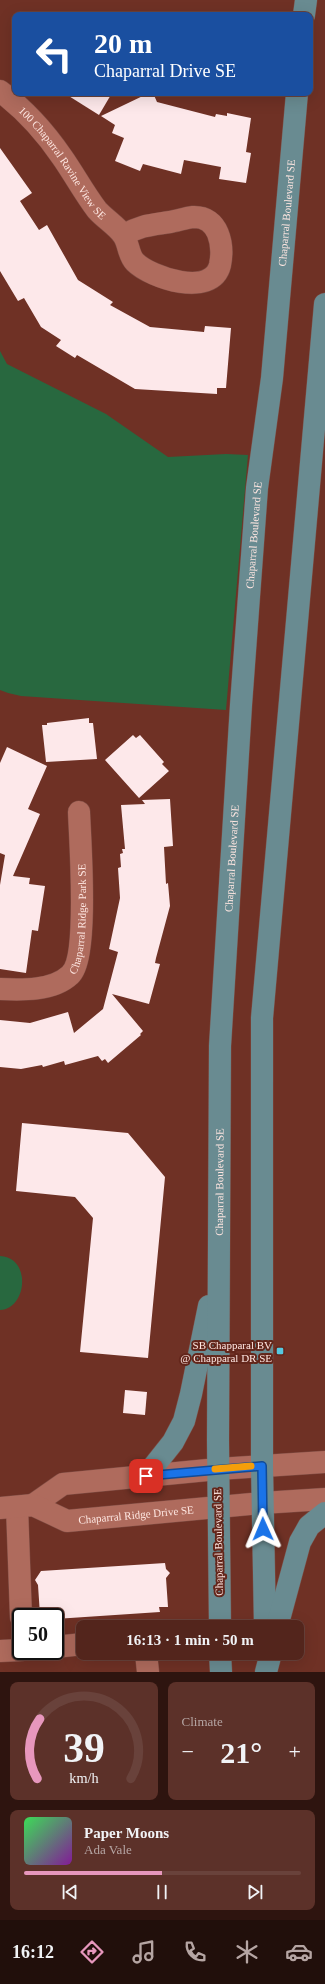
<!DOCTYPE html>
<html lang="en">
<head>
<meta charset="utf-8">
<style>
	:root { --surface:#53251c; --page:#5c3129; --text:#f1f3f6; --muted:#b5a5a3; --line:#69423b; --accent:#e797bd }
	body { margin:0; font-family:Georgia,serif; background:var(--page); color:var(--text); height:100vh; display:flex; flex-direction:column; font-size:15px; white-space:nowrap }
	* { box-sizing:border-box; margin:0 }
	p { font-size:13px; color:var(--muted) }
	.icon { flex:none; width:22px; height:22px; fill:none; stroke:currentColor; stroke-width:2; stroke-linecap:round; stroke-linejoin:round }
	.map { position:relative; height:1672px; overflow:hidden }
	.drawer { display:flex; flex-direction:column; gap:10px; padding:10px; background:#2e140f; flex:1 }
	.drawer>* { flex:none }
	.hud { position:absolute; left:12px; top:12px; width:301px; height:84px; border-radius:8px; box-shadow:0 4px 16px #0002,0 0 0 1px var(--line); background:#1a4fa0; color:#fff; overflow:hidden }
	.speed { position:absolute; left:12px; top:1608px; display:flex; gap:8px; font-size:20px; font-weight:700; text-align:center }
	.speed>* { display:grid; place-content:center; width:52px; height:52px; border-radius:50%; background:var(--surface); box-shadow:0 4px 16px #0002,0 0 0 1px var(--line); line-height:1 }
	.speed .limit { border:2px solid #111; border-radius:6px; background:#fff; color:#111 }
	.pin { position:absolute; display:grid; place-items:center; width:34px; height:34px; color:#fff; margin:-17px; border-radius:8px; box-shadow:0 2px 6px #0006 }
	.me { position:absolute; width:44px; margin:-22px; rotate:359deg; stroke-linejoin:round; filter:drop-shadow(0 0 3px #0008) }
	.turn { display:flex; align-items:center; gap:14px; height:84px; padding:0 16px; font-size:18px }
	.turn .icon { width:52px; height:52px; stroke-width:2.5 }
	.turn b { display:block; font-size:28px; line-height:34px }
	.big { font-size:30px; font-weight:600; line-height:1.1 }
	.drawer .card { flex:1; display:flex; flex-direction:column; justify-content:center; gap:6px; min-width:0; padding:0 14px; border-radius:8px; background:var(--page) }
	.drawer .dial { align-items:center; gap:0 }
	.dial svg { height:104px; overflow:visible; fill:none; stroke:var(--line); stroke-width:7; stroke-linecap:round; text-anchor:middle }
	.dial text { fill:var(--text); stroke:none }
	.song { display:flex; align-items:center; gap:12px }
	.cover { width:48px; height:48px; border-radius:6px; background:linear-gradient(135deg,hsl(130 70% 55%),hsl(290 70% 35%)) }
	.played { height:4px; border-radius:2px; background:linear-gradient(90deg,var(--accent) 50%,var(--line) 50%) }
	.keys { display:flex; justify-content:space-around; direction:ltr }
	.heat { display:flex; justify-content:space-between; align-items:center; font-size:22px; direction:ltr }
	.drawer .tiles { flex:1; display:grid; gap:10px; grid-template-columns:1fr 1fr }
	.card:last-child { grid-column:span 2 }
	.trip { position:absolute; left:76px; top:1620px; width:228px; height:40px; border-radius:8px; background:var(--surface); box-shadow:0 4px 16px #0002,0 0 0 1px var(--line); font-weight:600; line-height:40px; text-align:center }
	.dock { display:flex; height:64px; justify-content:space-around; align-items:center; background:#210f0b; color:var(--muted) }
	.dock .icon { width:28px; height:28px }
	.dock .active { color:var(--accent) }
	.dock b { font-size:18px; color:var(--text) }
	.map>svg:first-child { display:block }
	.green { fill:#28683f }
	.building { fill:#fde8ea }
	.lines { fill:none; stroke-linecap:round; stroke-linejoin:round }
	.minor-casing { stroke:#7e4c43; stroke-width:23 }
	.major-casing { stroke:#7e4c43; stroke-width:23 }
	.minor { stroke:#af6b5d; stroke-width:22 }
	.major { stroke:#698b91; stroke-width:22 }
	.route-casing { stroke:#114b97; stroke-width:10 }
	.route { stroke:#1a73e8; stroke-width:7 }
	.slow { stroke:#f59e0b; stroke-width:7 }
	.poi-dot { fill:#56c9e0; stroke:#63261b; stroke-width:1.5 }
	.labels { text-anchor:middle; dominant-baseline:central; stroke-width:4; stroke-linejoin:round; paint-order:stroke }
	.street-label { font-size:11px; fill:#fee6e1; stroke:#63261b }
	.poi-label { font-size:11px; fill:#fee6e1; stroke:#63261b; text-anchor:end }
</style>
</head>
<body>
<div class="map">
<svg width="325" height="1672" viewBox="0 0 325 1672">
	<rect width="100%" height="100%" fill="#6f3125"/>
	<g class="green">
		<path d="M0 351 7 364 106 414 168 457 226 454 248 455 226 710 21 696 8 693 0 690Z"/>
		<path d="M0 1256C31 1257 28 1308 0 1310Z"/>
	</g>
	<g class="building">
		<path d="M64 93H112L99 115Z"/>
		<path d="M149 93H153L157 102 215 117 216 114 227 116V113L251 118 246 152 251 153 246 183 219 179 221 167 184 160 181 174 143 164 140 171 115 161 124 138 112 133 115 125 101 116Z"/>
		<path d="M0 148 32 193 20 201 39 230 47 225 78 280 113 302 110 305 150 327 204 332 205 326 231 328 226 388H217V394L135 389 77 355 75 358 56 346 61 340 41 327 24 298 18 301 0 271Z"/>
		<path d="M89 718V723H93L97 759 46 762 42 725H47V723Z"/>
		<path d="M133 735 136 738 140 735 164 762 162 764 169 771 139 798 105 760Z"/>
		<path d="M7 747 47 766 28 809 40 814 13 876 30 878 29 884 45 886 38 931 32 930 26 973 0 969V885L5 855 0 853V763Z"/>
		<path d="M170 799 173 846 164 847 166 884 168 883 170 906 156 958 155 963 160 964 149 1004 112 994 143 1031 140 1034 141 1035 108 1063 105 1059 102 1061 98 1056 65 1065 64 1061 43 1067 42 1065 21 1069 0 1067V1020L30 1023 68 1012 74 1033 103 1009 118 952 109 949 120 898 118 868 121 867 120 854 123 853 122 849H125L121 805 145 804 142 800Z"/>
		<path d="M22 1123 128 1133 165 1177 148 1358 80 1352 93 1218 75 1197 16 1191Z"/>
		<path d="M125 1390 147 1392 145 1415 123 1413Z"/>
		<path d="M165 1563 166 1569 170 1573 166 1578 168 1607H159L160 1612 55 1619V1617H49V1614L40 1615 38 1585 35 1580 41 1571Z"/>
	</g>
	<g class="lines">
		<defs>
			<g id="minor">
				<path id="s1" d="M0 91C24 109 45 132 62 157 74 174 84 193 97 210 105 219 117 226 123 235 129 243 128 255 135 262 151 278 212 298 220 265 224 245 219 216 193 217 185 218 177 221 170 222 151 225 141 225 124 235"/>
				<path id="s2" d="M0 989C22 990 53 991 70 975 89 958 80 840 79 812"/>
				<path d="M33 1505 63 1484 218 1469 325 1462"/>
				<path d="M17 1507 21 1617"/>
				<path id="s3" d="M0 1508 33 1505 67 1521 262 1503 325 1499"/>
				<path d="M55 1647 83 1644"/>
				<path d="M0 1651 21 1650"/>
				<path d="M146 1653 148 1672"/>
			</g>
			<g id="major">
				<path d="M304 15 306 0"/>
				<path d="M146 1476 173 1442 184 1421 191 1394 209 1306"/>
				<path id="s4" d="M220 1627 218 1441 220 1046 241 705 257 488 272 378 297 93"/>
				<path d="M265 1627 262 1466V1018L325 304"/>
				<path d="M277 1627 300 1542 309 1526 325 1513"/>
				<path d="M220 1653 221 1672"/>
				<path d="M266 1672 271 1653"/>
			</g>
		</defs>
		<use href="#minor" class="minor-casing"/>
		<use href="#major" class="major-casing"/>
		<use href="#minor" class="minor"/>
		<use href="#major" class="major"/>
	</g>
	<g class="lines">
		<defs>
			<path id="route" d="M146 1476 262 1466 263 1529"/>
		</defs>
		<use href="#route" class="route-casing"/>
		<use href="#route" class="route"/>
		<path class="slow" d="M215 1469 251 1466"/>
	</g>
	<rect class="poi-dot" x="276" y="1347" width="8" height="8" rx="2"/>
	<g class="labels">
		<g class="street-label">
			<text stroke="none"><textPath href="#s1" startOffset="96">100 Chaparral Ravine View SE</textPath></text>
			<text stroke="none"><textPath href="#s4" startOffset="1417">Chaparral Boulevard SE</textPath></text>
			<text stroke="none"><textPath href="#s4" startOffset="1093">Chaparral Boulevard SE</textPath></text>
			<text stroke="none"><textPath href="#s4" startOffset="769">Chaparral Boulevard SE</textPath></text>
			<text stroke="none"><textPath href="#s2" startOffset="131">Chaparral Ridge Park SE</textPath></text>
			<text stroke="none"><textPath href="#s4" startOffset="445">Chaparral Boulevard SE</textPath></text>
			<text stroke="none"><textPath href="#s3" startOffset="140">Chaparral Ridge Drive SE</textPath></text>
			<text transform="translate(218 1542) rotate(-91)">Chaparral Boulevard SE</text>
		</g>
		<g class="poi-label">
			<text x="272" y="1345">SB Chapparal BV<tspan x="272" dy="13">@ Chapparal DR SE</tspan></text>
		</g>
	</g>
</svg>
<div class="speed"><div class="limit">50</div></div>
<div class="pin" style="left:146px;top:1476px;background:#d93025"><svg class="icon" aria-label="arrive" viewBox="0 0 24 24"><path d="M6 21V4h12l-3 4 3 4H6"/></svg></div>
<svg class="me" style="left:263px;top:1529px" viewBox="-20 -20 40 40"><path d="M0-17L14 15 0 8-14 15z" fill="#1a73e8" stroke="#fff" stroke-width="4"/></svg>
<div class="trip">16:13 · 1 min · 50 m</div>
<div class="hud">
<div class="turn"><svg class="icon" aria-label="left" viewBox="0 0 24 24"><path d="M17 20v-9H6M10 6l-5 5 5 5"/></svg><div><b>20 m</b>Chaparral Drive SE</div></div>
</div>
</div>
<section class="drawer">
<div class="tiles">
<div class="card dial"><svg viewBox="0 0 100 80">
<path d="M14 69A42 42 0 1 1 86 69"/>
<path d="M14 69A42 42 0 0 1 16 23" stroke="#e797bd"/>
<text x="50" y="56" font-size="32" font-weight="700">39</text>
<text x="50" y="72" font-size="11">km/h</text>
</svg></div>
<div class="card"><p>Climate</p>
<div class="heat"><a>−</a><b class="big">21°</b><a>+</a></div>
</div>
<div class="card">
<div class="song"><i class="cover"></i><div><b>Paper Moons</b><p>Ada Vale</p></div></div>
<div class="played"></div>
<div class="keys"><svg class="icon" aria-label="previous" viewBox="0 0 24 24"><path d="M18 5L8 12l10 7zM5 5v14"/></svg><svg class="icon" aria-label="pause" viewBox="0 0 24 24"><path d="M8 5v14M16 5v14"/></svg><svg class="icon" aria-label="next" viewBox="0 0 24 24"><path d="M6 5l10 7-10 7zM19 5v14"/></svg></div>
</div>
</div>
</section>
<nav class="dock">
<b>16:12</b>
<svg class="icon active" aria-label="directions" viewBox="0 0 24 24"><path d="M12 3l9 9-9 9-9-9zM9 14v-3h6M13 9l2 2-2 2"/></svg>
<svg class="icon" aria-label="music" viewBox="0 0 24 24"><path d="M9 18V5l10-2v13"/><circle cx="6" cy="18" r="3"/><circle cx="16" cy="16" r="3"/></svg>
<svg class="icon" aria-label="phone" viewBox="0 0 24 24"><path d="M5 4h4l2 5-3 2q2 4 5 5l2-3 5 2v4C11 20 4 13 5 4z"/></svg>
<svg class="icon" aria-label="climate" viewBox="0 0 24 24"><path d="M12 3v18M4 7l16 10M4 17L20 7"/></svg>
<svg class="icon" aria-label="car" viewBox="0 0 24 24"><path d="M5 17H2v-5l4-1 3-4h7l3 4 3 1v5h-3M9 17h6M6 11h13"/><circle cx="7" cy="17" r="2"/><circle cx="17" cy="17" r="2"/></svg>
</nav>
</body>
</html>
